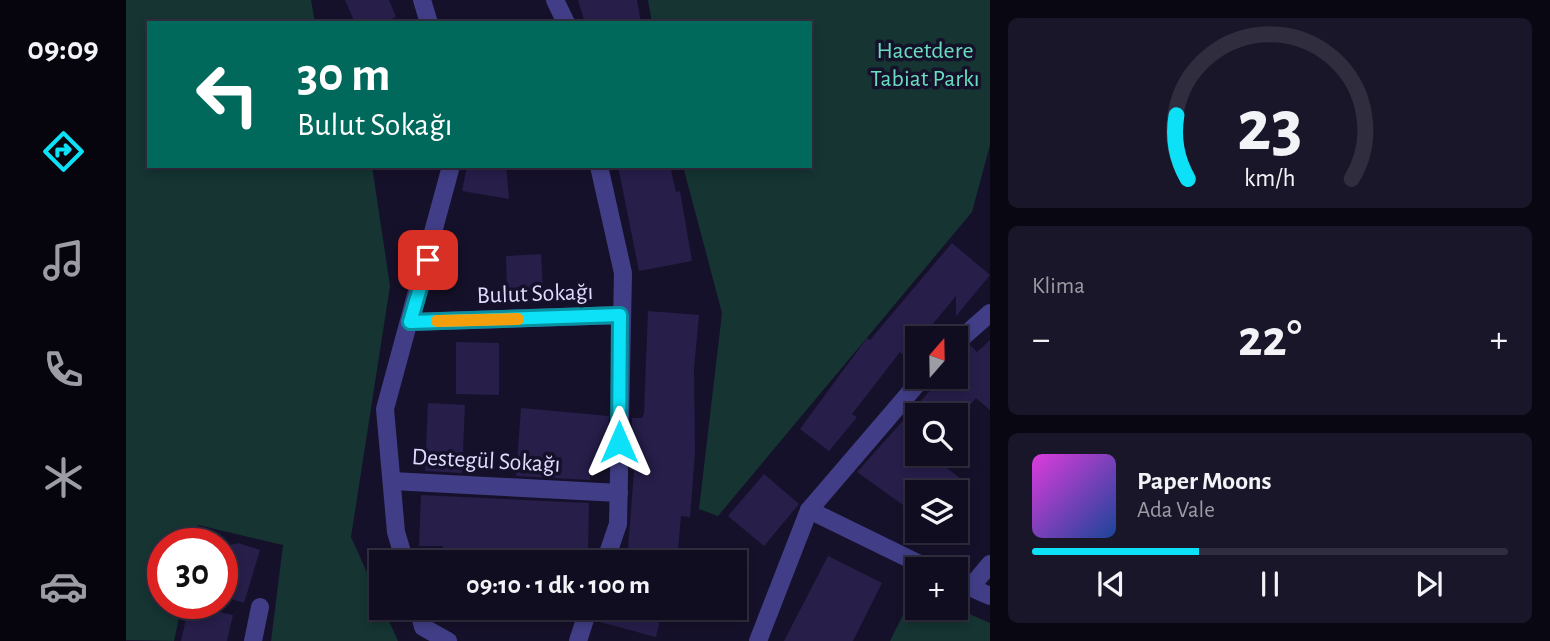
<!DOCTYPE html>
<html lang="tr">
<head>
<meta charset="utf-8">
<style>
	:root { --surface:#100d20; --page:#191629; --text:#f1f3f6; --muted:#9c9ca5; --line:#302d3e; --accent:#0de1f8 }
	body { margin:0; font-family:"Alegreya Sans",sans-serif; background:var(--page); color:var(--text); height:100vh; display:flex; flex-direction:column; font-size:26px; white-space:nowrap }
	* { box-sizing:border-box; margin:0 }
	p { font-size:23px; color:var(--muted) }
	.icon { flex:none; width:38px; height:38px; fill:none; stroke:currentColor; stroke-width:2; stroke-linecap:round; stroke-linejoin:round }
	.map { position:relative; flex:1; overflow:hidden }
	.drawer { display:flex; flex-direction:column; gap:18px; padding:18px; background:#090712; width:560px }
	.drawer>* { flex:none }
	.banner { position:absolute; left:21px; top:21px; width:665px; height:147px; border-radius:0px; box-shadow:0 4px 10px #0003,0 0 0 2px var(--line); background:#00695c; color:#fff; overflow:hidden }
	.needle { width:46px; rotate:20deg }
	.fabs { position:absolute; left:779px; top:326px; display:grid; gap:14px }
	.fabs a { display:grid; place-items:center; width:63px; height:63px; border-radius:0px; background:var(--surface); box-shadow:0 4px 10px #0003,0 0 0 2px var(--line); font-size:35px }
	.speed { position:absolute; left:21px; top:528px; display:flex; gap:14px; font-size:35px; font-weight:700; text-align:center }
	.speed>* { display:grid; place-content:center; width:91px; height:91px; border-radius:50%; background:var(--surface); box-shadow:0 4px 10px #0003,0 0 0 2px var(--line); line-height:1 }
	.speed .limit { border:10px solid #d22; background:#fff; color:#111 }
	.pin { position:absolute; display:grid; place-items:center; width:60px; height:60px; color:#fff; margin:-30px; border-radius:14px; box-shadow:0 4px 10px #0006 }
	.me { position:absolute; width:77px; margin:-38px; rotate:0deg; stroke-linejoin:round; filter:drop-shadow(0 0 5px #0008) }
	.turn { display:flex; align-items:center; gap:24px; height:147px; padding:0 35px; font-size:32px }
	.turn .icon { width:91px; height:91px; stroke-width:2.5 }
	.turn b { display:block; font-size:49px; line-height:60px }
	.big { font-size:52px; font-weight:700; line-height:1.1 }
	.drawer .widget { flex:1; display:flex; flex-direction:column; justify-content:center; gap:10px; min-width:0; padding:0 24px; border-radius:10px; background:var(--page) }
	.drawer .dial { align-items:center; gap:0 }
	.dial svg { height:182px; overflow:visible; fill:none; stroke:var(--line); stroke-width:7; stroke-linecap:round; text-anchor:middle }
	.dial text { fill:var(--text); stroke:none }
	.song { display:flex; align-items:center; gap:21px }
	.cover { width:84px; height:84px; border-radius:10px; background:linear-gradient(135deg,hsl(300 70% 55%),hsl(220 70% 35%)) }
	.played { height:7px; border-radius:4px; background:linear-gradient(90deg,var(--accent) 35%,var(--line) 35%) }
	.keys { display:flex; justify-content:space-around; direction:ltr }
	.heat { display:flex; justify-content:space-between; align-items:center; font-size:38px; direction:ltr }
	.trip { position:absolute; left:243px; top:550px; width:378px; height:70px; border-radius:0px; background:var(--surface); box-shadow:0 4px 10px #0003,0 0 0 2px var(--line); font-weight:700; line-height:70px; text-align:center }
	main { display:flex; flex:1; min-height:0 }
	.dock { display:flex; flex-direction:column; width:126px; justify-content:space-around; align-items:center; background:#06050d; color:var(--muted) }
	.dock .icon { width:49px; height:49px }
	.dock .selected { color:var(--accent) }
	.dock b { font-size:32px; color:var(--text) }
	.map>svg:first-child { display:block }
	.green { fill:#153432 }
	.building { fill:#271e4a }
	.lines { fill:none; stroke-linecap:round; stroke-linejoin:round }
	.minor { stroke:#413e87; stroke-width:18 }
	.route-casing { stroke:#0892a1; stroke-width:18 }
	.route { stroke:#0de1f8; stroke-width:12 }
	.slow { stroke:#f59e0b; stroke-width:12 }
	.labels { text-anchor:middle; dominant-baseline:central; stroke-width:7; stroke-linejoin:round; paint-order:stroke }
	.park-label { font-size:24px; fill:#68ddc0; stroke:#16112a }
	.street-label { font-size:24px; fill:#dfdbfe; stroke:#16112a }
</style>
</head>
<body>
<main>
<nav class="dock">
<b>09:09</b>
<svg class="icon selected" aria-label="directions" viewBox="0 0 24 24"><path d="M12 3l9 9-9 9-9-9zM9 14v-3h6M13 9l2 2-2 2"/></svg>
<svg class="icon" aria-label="music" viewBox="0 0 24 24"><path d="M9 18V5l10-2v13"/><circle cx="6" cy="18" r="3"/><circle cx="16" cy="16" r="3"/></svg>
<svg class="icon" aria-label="phone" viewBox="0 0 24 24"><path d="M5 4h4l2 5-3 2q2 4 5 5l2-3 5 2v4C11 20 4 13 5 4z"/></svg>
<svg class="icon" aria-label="climate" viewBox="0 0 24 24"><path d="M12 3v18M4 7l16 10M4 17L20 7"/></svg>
<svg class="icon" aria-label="car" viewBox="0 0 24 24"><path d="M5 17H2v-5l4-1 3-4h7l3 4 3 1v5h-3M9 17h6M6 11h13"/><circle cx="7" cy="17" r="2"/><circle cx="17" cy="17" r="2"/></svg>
</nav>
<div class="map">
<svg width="864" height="641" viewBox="0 0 864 641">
	<rect width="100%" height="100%" fill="#16112a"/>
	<g class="green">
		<path d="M0 0H185L189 23H23V166H246L264 286 225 537 272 641H145L157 545 72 525 68 544H37V604H56L48 641 0 640Z"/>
		<path d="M522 0H864V145L846 212 592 516 573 509 596 313 557 166H684V23H526Z"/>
		<path d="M789 591 791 607H827L864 623V641H764Z"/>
	</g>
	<g class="building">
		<path d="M219 0H263L270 17 257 23H229Z"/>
		<path d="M452 0H511L515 23H459Z"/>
		<path d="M341 166H380L383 199 336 191Z"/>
		<path d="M492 166H544L550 192 554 191 566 261 513 271Z"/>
		<path d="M826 243 864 275 830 316V296L795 338H791V343L780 357 774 352 726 414 731 417 703 451 674 429 741 338 744 340Z"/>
		<path d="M415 254 417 288 381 294 380 256Z"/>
		<path d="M522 311 573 315 568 369 569 453 564 517 555 516 551 562H501L508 471 504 470 506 418H516L518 413Z"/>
		<path d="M864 340V410L850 398 830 421V415H791V453H801L838 481 830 493 791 492V515L731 472 817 376H830V361L845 346 851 352Z"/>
		<path d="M330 342 373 343V395L330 394Z"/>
		<path d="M302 403 339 405 336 473 299 471Z"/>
		<path d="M395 408 483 416 482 468 464 467V480L390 476Z"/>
		<path d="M638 474 673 504 638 546 602 516Z"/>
		<path d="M295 495 463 503 462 549 428 548V559L363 555V562H317V546H293Z"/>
		<path d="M112 543 134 550 118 603 96 596V547Z"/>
		<path d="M702 556 756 583 727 641H658Z"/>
		<path d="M63 605 107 615 101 641H55Z"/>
		<path d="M474 607H537L530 637 470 621Z"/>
	</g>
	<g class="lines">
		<g class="minor">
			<path d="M296 0 303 23"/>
			<path d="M429 0 440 23"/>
			<path d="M473 166 497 273 492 524 479 562"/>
			<path d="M284 322 494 315"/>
			<path d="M830 343 864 313"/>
			<path d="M266 481 493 493"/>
			<path d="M683 510 804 569"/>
			<path d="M279 562 270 532 259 409 325 166"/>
			<path d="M830 581 864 596"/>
			<path d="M844 588 864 564"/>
			<path d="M292 607 297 627 322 641"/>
			<path d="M127 641 134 607"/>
			<path d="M452 641 463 607"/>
			<path d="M632 641 683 510 798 376"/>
		</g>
	</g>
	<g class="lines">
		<defs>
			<path id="route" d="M302 260 284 322 494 315 493 442"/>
		</defs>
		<use href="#route" class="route-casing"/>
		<use href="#route" class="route"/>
		<path class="slow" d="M311 321 392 319"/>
	</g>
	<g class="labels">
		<g class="park-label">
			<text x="799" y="51">Hacetdere<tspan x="799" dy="28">Tabiat Parkı</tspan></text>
		</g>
		<g class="street-label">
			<text transform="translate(409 294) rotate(-2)">Bulut Sokağı</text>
			<text transform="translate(360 461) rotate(3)">Destegül Sokağı</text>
		</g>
	</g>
</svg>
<div class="fabs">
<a><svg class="needle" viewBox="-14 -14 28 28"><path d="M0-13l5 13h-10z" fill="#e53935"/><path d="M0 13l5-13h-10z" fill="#9c9ca5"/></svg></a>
<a><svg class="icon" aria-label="search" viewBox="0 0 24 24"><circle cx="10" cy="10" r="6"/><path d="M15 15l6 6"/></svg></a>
<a><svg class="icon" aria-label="layers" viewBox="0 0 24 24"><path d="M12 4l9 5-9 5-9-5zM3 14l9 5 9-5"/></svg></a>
<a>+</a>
</div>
<div class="speed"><div class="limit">30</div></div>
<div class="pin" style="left:302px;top:260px;background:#d93025"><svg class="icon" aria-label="arrive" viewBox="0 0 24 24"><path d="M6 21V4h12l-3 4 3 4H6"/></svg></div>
<svg class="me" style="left:493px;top:442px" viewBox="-20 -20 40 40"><path d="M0-17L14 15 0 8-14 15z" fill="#0de1f8" stroke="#fff" stroke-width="4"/></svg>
<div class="trip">09:10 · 1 dk · 100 m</div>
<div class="banner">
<div class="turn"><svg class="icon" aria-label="left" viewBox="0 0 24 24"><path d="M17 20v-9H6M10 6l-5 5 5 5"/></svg><div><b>30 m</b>Bulut Sokağı</div></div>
</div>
</div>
<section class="drawer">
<div class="widget dial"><svg viewBox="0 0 100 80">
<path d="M14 69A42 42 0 1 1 86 69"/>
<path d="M14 69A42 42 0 0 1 9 41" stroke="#0de1f8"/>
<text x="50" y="56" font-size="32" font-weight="700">23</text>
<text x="50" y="72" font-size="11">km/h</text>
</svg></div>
<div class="widget"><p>Klima</p>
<div class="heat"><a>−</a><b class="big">22°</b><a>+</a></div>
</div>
<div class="widget">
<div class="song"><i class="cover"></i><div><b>Paper Moons</b><p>Ada Vale</p></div></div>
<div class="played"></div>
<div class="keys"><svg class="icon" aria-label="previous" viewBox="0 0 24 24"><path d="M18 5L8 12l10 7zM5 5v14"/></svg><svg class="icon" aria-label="pause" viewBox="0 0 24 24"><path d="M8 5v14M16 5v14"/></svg><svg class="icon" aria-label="next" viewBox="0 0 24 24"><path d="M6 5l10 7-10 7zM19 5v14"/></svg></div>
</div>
</section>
</main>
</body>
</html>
